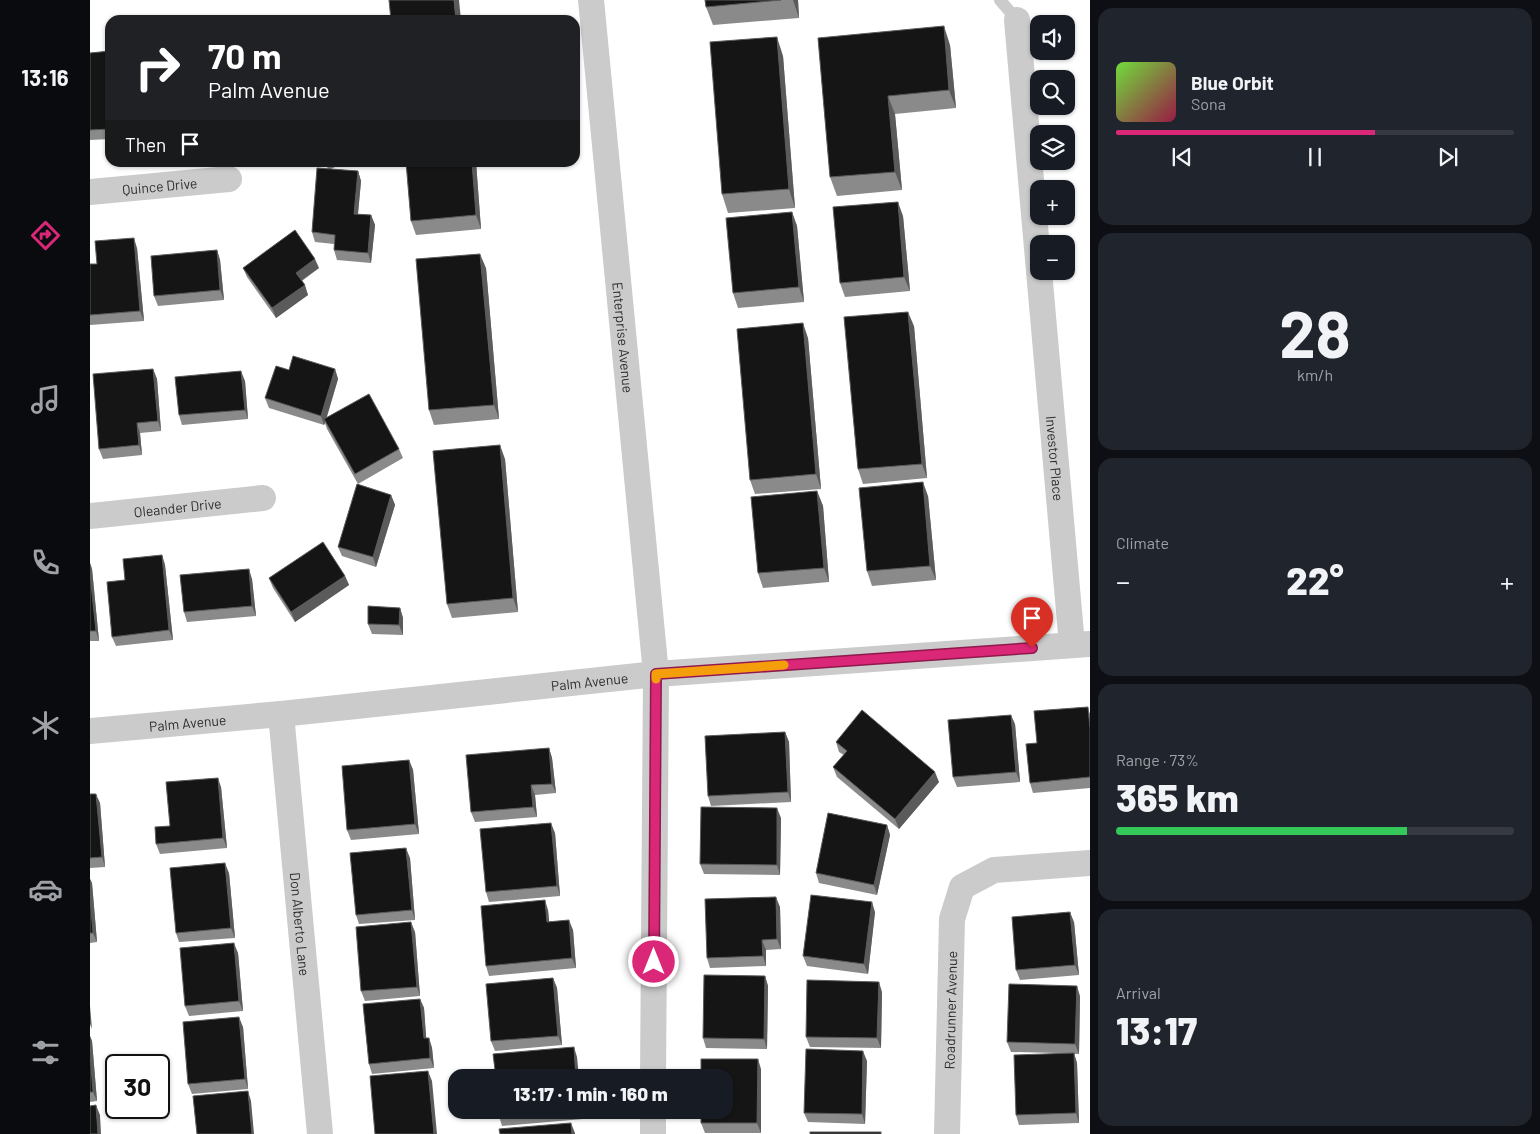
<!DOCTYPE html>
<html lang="en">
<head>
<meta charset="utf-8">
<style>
	:root { --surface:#171b24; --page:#20242c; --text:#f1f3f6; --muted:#9ea1a6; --line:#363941; --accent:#db2777 }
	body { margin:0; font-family:Barlow,sans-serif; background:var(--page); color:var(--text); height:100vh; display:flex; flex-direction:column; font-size:19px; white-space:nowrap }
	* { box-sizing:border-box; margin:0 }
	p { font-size:16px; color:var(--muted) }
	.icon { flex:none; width:28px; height:28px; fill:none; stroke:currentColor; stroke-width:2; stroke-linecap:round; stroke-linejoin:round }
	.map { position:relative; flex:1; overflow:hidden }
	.panel { display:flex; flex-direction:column; gap:8px; padding:8px; background:#0d0f14; width:450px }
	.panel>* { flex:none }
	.banner { position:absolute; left:15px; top:15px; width:475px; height:152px; border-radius:15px; box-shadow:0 1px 4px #0004; background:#202124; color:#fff; overflow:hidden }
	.tools { position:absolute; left:940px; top:15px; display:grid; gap:10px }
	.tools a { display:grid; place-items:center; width:45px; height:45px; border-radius:10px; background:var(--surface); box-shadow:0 1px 4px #0004; font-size:25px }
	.speed { position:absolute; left:15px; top:1054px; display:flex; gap:10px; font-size:25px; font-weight:700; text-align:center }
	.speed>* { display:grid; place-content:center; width:65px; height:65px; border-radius:50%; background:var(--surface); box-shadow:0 1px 4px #0004; line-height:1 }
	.speed .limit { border:2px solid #111; border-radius:8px; background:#fff; color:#111 }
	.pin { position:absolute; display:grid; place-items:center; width:42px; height:42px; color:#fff; margin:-51px -21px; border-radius:50% 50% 50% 0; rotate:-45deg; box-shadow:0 0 5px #0007 }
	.pin .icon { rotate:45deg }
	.me { position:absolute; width:55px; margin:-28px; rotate:0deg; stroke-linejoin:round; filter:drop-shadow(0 0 4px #0008) }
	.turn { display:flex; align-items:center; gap:18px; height:105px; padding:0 20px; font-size:22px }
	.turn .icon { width:65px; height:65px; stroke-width:2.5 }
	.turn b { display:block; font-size:35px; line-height:42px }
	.then { display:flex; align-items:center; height:48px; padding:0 20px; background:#0003; gap:10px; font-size:19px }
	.big { font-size:38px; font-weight:800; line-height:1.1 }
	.panel .widget { flex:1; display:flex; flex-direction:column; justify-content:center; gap:8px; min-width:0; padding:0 18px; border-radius:15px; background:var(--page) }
	.panel .dial { align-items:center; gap:0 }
	.dial b { font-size:65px; line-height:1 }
	.song { display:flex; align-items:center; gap:15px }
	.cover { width:60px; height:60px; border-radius:8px; background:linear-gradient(135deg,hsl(100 70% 55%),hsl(340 70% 35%)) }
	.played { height:5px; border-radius:2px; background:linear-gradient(90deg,var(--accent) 65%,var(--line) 65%) }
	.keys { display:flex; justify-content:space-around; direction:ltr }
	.heat { display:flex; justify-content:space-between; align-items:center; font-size:28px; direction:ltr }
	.charge { height:8px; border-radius:4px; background:linear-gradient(90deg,#34c759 73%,var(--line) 0) }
	.trip { position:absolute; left:358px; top:1069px; width:285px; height:50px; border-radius:15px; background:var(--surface); box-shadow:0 1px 4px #0004; font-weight:800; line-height:50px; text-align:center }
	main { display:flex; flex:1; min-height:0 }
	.tab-bar { display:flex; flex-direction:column; width:90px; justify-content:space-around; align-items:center; background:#090b0e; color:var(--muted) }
	.tab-bar .icon { width:35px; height:35px }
	.tab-bar .on { color:var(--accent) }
	.tab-bar b { font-size:22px; color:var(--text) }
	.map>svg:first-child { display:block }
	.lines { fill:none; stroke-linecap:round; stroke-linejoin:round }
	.service { stroke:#cbcbcb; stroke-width:12 }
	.minor { stroke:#cbcbcb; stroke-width:26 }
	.wall { fill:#8a8a8a }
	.shaded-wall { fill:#5b5b5b }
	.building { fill:#151515; stroke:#5b5b5b }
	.route-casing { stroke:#8e194d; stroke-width:12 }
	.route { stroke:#db2777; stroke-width:9 }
	.slow { stroke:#f59e0b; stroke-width:9 }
	.labels { text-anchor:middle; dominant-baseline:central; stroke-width:5; stroke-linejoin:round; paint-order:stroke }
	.street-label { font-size:14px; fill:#2e2e2e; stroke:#fff }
</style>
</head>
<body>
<main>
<nav class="tab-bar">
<b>13:16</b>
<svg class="icon on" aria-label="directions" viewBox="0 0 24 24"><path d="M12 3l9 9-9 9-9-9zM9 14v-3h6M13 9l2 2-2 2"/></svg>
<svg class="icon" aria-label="music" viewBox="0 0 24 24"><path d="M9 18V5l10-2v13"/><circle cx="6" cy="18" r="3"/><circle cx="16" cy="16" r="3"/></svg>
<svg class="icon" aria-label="phone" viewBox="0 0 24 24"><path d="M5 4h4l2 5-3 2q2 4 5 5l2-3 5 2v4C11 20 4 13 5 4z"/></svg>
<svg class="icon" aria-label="climate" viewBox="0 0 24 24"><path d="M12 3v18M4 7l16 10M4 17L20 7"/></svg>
<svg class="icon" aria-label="car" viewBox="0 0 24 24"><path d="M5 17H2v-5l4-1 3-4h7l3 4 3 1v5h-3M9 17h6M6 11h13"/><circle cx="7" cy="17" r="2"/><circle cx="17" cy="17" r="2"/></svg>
<svg class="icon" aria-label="filters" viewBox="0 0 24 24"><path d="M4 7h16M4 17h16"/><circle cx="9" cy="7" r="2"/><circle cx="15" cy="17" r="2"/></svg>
</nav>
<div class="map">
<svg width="1000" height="1134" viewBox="0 0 1000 1134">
	<rect width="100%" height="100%" fill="#fff"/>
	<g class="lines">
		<path class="service" d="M910 0 927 20"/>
		<g class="minor">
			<path id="s1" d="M501 0 566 674 563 1078"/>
			<path d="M927 20 949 271"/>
			<path id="s2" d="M0 192 139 179"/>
			<path id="s3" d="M949 271 982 645"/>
			<path id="s4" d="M0 516 173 498"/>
			<path id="s5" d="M191 714 230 1134"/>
			<path id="s6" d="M0 731 191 714 566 674 1000 644"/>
			<path d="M563 1134V1110"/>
			<path id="s7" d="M857 1134 862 919 872 887 904 870 1000 863"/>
		</g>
	</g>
	<g class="wall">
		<path d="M615 0H708L709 18 623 25 616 7Z"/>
		<path d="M728 38 860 45 866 108 805 114 812 190 747 196 740 177Z"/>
		<path d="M20 51V139L0 140V53Z"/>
		<path d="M693 56 705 208 638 213 632 194Z"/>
		<path d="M235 162H255L241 169 268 171 271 181 268 214 281 215 285 225 281 263 247 260 244 250V244L225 242 222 232 238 169Z"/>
		<path d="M316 162H386L391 229 326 235 321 221Z"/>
		<path d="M702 212 707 226 714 302 648 308 643 293Z"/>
		<path d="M813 216 820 291 755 297 750 283Z"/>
		<path d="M47 248 54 321 0 325V264H7Z"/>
		<path d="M127 250 130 260 134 300 68 306 64 296Z"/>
		<path d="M153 268H229L212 281 218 295 186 318 157 277Z"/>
		<path d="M396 268 409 419 344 425 339 410Z"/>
		<path d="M824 326 837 478 773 484 768 469Z"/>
		<path d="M718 338 731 489 665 494 660 480Z"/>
		<path d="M63 369 67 379 71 431 50 433 52 455 13 459 9 449Z"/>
		<path d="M245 369 248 379 237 417 309 449 313 458 268 484 237 429 235 423 234 425 179 408 175 398 199 370Z"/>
		<path d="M155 381 158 419 92 425 89 415Z"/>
		<path d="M415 459 428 612 362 618 357 604Z"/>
		<path d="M727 491 733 506 739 582 673 588 668 573Z"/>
		<path d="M301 495 305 505 286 567 252 556 248 547Z"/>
		<path d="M838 496 846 580 782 586 777 571Z"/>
		<path d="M72 555 75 565 83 640 26 646 22 637 35 580Z"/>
		<path d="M0 563 2 569 9 641H0Z"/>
		<path d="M255 576 259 585 205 622 183 588 179 578Z"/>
		<path d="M162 579 166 616 97 622 94 612Z"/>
		<path d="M310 608 313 618V635L282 634 278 624Z"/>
		<path d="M1000 712V788L943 793 940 783Z"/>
		<path d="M925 724 930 782 867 787 863 777Z"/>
		<path d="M695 732 699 742 701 802 621 806 618 796Z"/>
		<path d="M746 742 849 782 809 829 747 777 743 767 754 755 749 752Z"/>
		<path d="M459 748 462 758 466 793 445 795 447 817 385 822 381 812Z"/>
		<path d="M319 760 323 770 329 834 261 840 257 830Z"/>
		<path d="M131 787 137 848 70 854 66 844 80 826Z"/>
		<path d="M0 794 10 803 15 867 0 868Z"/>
		<path d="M691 818 690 875 614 874 610 864Z"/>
		<path d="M797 825 800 835 787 895 729 883 726 873Z"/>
		<path d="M465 833 470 896 399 902 396 892Z"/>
		<path d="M320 858 325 920 269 924 266 915Z"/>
		<path d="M139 873 145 938 89 942 86 933Z"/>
		<path d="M0 879 2 883 7 942 0 943Z"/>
		<path d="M690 907 691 949 676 950V966L620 968 617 958Z"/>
		<path d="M458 910 459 921 483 930 486 968 399 976 396 966Z"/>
		<path d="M785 912 778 974 717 966 713 956Z"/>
		<path d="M984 922 989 975 930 980 926 970Z"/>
		<path d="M325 932 330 996 275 1001 271 991Z"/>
		<path d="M148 953 153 1011 99 1016 95 1006Z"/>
		<path d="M675 976 678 986 677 1049 616 1048 613 1038Z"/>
		<path d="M463 978 467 988 472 1045 405 1051 401 1041Z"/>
		<path d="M792 992 791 1048 720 1047 716 1037Z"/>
		<path d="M990 996 989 1054H984L987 1063 989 1123 929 1125 926 1115 968 1053 921 1052 917 1042Z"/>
		<path d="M330 999 334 1008 336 1038H339L342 1048 344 1068 282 1074 279 1064Z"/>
		<path d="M153 1027 158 1089 102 1094 98 1084Z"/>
		<path d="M0 1036 2 1041 7 1101 0 1102Z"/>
		<path d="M777 1061 775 1124 718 1122 714 1113Z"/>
		<path d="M671 1069V1133H615L611 1123Z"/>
		<path d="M408 1110H492L493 1119 412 1126 409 1116Z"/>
	</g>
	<g class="shaded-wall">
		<path d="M364 0H369L371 20H366Z"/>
		<path d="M703 0H708L709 18Z"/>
		<path d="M854 26 860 45 866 108 859 90Z"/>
		<path d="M687 37 693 56 705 208 699 189Z"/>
		<path d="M798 96 805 114 812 190 805 172Z"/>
		<path d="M382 162H386L391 229 386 215Z"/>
		<path d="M268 171 271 181 267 224 264 214Z"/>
		<path d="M808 202 813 216 820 291 814 277Z"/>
		<path d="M702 212 707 226 714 302 709 287Z"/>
		<path d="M281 215 285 225 281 263 278 253Z"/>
		<path d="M44 238 47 248 54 321 50 311Z"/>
		<path d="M127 250 130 260 134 300 130 290Z"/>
		<path d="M390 254 396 268 409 419 404 405Z"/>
		<path d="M225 259 229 268 209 282 206 273Z"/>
		<path d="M215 285 218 295 186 318 182 308Z"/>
		<path d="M818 312 824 326 837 478 832 464Z"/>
		<path d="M713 323 718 338 731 489 726 474Z"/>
		<path d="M63 369 67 379 71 431 68 421Z"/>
		<path d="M245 369 248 379 235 422 234 419 235 423 234 425 231 416Z"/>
		<path d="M151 371 155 381 158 419 155 410Z"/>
		<path d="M47 423 50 433 52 455 49 445Z"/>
		<path d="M410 445 415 459 428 612 423 598Z"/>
		<path d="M833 482 838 496 846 580 840 566Z"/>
		<path d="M727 491 733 506 739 582 734 568Z"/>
		<path d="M301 495 305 505 286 567 283 557Z"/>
		<path d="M72 555 75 565 83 640 79 630Z"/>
		<path d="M0 563 2 569 9 641 6 631 0 574Z"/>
		<path d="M159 569 162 579 166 616 162 606Z"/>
		<path d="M255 576 259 585 205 622 201 612Z"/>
		<path d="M310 608 313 618V635L309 625Z"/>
		<path d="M921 715 925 724 930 782 926 772Z"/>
		<path d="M695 732 699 742 701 802 698 792Z"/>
		<path d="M459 748 462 758 466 793 462 784Z"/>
		<path d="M319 760 323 770 329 834 325 824Z"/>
		<path d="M845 772 849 782 809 829 805 819Z"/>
		<path d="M128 778 131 787 137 848 133 838Z"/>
		<path d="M441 785 445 795 447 817 443 807Z"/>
		<path d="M6 794 10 803 15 867 12 857Z"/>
		<path d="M687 808 691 818 690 875 687 865Z"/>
		<path d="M461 823 465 833 470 896 467 886Z"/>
		<path d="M797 825 800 835 787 895 784 885Z"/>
		<path d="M316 848 320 858 325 920 322 910Z"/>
		<path d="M135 863 139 873 145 938 141 928Z"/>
		<path d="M0 879 2 883 7 942 3 933 0 896Z"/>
		<path d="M686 897 690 907 691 949 687 939Z"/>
		<path d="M455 900 458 910 460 931 457 922Z"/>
		<path d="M782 902 785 912 778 974 774 964Z"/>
		<path d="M980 912 984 922 989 975 985 965Z"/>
		<path d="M479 920 483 930 486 968 482 958Z"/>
		<path d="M321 922 325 932 330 996 327 987Z"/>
		<path d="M672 940 676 950V966L673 956Z"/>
		<path d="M144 943 148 953 153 1011 149 1001Z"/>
		<path d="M675 976 678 986 677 1049 674 1039Z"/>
		<path d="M463 978 467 988 472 1045 468 1036Z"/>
		<path d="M789 982 792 992 791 1048 787 1038Z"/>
		<path d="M987 986 990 996 989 1054 985 1044Z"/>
		<path d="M330 999 334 1008 337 1048 334 1038Z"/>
		<path d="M0 1006 2 1029 0 1024Z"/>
		<path d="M149 1017 153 1027 158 1089 155 1079Z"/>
		<path d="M0 1036 2 1041 7 1101 3 1092 0 1053Z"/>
		<path d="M339 1038 342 1048 344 1068 340 1058Z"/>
		<path d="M484 1047 487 1057 489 1078H486Z"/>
		<path d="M773 1051 777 1061 775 1124 772 1114Z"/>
		<path d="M984 1053 987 1063 989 1123 986 1113Z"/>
		<path d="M668 1059 671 1069V1133L667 1123Z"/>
		<path d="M338 1071 342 1081 347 1134H344Z"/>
		<path d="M158 1091 161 1101 164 1134H162Z"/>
		<path d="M6 1105 10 1115 11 1134H8Z"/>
		<path d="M489 1110H492L493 1119Z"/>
		<path d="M481 1123 485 1133V1134H482Z"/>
	</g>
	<g class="building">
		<path d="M299 0H364L366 20H301Z"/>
		<path d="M615 0H691L616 7Z"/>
		<path d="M854 26 859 90 798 96 805 172 740 177 728 38Z"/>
		<path d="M687 37 699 189 632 194 620 42Z"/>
		<path d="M20 51V129L0 130V53Z"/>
		<path d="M316 162H382L386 215 321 221Z"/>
		<path d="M227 168 268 171 264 214 281 215 278 253 244 250 245 235 222 232Z"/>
		<path d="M808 202 814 277 750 283 743 207Z"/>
		<path d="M702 212 709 287 643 293 636 218Z"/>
		<path d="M205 230 225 259 206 273 215 285 182 308 153 268Z"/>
		<path d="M44 238 50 311 0 315V264H7L5 241Z"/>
		<path d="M127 250 130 290 64 296 61 256Z"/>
		<path d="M390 254 404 405 339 410 326 259Z"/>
		<path d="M818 312 832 464 768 469 754 317Z"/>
		<path d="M713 323 726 474 660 480 647 329Z"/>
		<path d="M203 356 245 369 231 416 175 398 186 366 199 370Z"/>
		<path d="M63 369 68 421 47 423 49 445 9 449 3 374Z"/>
		<path d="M151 371 155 410 89 415 85 377Z"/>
		<path d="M279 394 309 449 265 474 234 419Z"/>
		<path d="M410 445 423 598 357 604 343 451Z"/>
		<path d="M833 482 840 566 777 571 769 488Z"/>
		<path d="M267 484 301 495 283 557 248 547Z"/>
		<path d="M727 491 734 568 668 573 661 497Z"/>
		<path d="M233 542 255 576 201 612 179 578Z"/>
		<path d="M72 555 79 630 22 637 17 582 35 580 33 559Z"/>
		<path d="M159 569 162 606 94 612 90 575Z"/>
		<path d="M0 574 6 631H0Z"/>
		<path d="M278 606 310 608 309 625 278 624Z"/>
		<path d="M998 707 1000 728V777L940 783 936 744 947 743 944 711Z"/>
		<path d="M772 710 845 772 805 819 743 767 757 751 746 742Z"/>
		<path d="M921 715 926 772 863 777 858 720Z"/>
		<path d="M695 732 698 792 618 796 615 736Z"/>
		<path d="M459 748 462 784 441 785 443 807 381 812 376 755Z"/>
		<path d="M319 760 325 824 257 830 252 766Z"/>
		<path d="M128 778 133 838 66 844 65 827 80 826 76 782Z"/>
		<path d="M0 794H6L12 857 0 858Z"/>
		<path d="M611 807 687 808V865L610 864Z"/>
		<path d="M738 813 797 825 784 885 726 873Z"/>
		<path d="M461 823 467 886 396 892 390 829Z"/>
		<path d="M316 848 322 910 266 915 260 853Z"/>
		<path d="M135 863 141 928 86 933 80 868Z"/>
		<path d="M721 895 782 902 774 964 713 956Z"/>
		<path d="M0 896 3 933H0Z"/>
		<path d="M686 897 687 939 672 940 673 956 617 958 615 899Z"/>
		<path d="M455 900 457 922 479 920 482 958 396 966 391 906Z"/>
		<path d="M980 912 985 965 926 970 922 917Z"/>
		<path d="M321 922 327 987 271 991 266 927Z"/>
		<path d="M144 943 149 1001 95 1006 90 948Z"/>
		<path d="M614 975 675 976 674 1039 613 1038Z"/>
		<path d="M463 978 468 1036 401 1041 396 984Z"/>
		<path d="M717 980 789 982 787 1038 716 1037Z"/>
		<path d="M919 984 987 986 985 1044 917 1042Z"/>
		<path d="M330 999 334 1038H339L340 1058 279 1064 273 1004Z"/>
		<path d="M149 1017 155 1079 98 1084 93 1022Z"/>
		<path d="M484 1047 486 1078H406L403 1054Z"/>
		<path d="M716 1049 773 1051 772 1114 714 1113Z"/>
		<path d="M0 1053 3 1092H0Z"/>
		<path d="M984 1053 986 1113 926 1115 924 1055Z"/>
		<path d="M611 1059H668L667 1123H611V1110H634V1078H611Z"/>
		<path d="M338 1071 344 1134H285L280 1076Z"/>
		<path d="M158 1091 162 1134H107L103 1096Z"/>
		<path d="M6 1105 8 1134H0V1106Z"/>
		<path d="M408 1110H476L409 1116Z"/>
		<path d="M481 1123 482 1134H410L409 1129Z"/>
		<rect x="720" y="1132" width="71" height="2"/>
	</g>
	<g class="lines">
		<defs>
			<path id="route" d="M564 962 566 674 942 648"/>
		</defs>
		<use href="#route" class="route-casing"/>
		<use href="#route" class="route"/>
		<path class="slow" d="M566 679V674L694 665"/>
	</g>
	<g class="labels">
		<g class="street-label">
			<text stroke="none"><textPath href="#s2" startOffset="70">Quince Drive</textPath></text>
			<text stroke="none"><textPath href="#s1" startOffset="339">Enterprise Avenue</textPath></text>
			<text stroke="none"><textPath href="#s3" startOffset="188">Investor Place</textPath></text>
			<text stroke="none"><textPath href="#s4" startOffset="88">Oleander Drive</textPath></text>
			<text stroke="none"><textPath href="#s6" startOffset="502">Palm Avenue</textPath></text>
			<text stroke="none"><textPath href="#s6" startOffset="98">Palm Avenue</textPath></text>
			<text stroke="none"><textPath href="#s5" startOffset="211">Don Alberto Lane</textPath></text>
			<text stroke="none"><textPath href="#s7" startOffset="124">Roadrunner Avenue</textPath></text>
		</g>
	</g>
</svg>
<div class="tools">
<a><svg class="icon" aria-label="sound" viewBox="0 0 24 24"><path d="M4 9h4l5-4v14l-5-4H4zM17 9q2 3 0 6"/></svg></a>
<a><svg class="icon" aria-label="search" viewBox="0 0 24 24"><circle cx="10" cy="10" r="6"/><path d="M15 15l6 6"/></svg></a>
<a><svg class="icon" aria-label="layers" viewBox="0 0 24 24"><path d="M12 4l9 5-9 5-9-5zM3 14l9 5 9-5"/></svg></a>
<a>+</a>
<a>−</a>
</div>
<div class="speed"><div class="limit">30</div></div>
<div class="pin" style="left:942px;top:648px;background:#d93025"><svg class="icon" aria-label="arrive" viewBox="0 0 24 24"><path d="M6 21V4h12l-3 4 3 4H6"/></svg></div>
<svg class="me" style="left:564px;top:962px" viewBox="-20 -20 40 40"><circle r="17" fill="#db2777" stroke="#fff" stroke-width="3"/><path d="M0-11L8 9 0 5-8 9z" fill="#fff"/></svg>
<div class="trip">13:17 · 1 min · 160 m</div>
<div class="banner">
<div class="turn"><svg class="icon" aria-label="right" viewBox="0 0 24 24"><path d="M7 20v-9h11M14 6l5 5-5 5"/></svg><div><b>70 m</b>Palm Avenue</div></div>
<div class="then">Then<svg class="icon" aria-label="arrive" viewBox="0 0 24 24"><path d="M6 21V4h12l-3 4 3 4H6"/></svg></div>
</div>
</div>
<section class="panel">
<div class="widget">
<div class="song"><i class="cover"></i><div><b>Blue Orbit</b><p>Sona</p></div></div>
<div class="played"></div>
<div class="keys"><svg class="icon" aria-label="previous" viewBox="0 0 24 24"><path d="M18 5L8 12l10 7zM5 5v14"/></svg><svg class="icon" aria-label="pause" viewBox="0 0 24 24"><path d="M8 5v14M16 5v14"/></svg><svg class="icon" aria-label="next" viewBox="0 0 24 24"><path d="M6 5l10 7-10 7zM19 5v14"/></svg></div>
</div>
<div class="widget dial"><b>28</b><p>km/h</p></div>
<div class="widget"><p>Climate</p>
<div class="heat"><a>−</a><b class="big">22°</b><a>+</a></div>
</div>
<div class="widget"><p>Range · 73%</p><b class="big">365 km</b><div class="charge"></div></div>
<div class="widget"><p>Arrival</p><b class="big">13:17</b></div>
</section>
</main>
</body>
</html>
